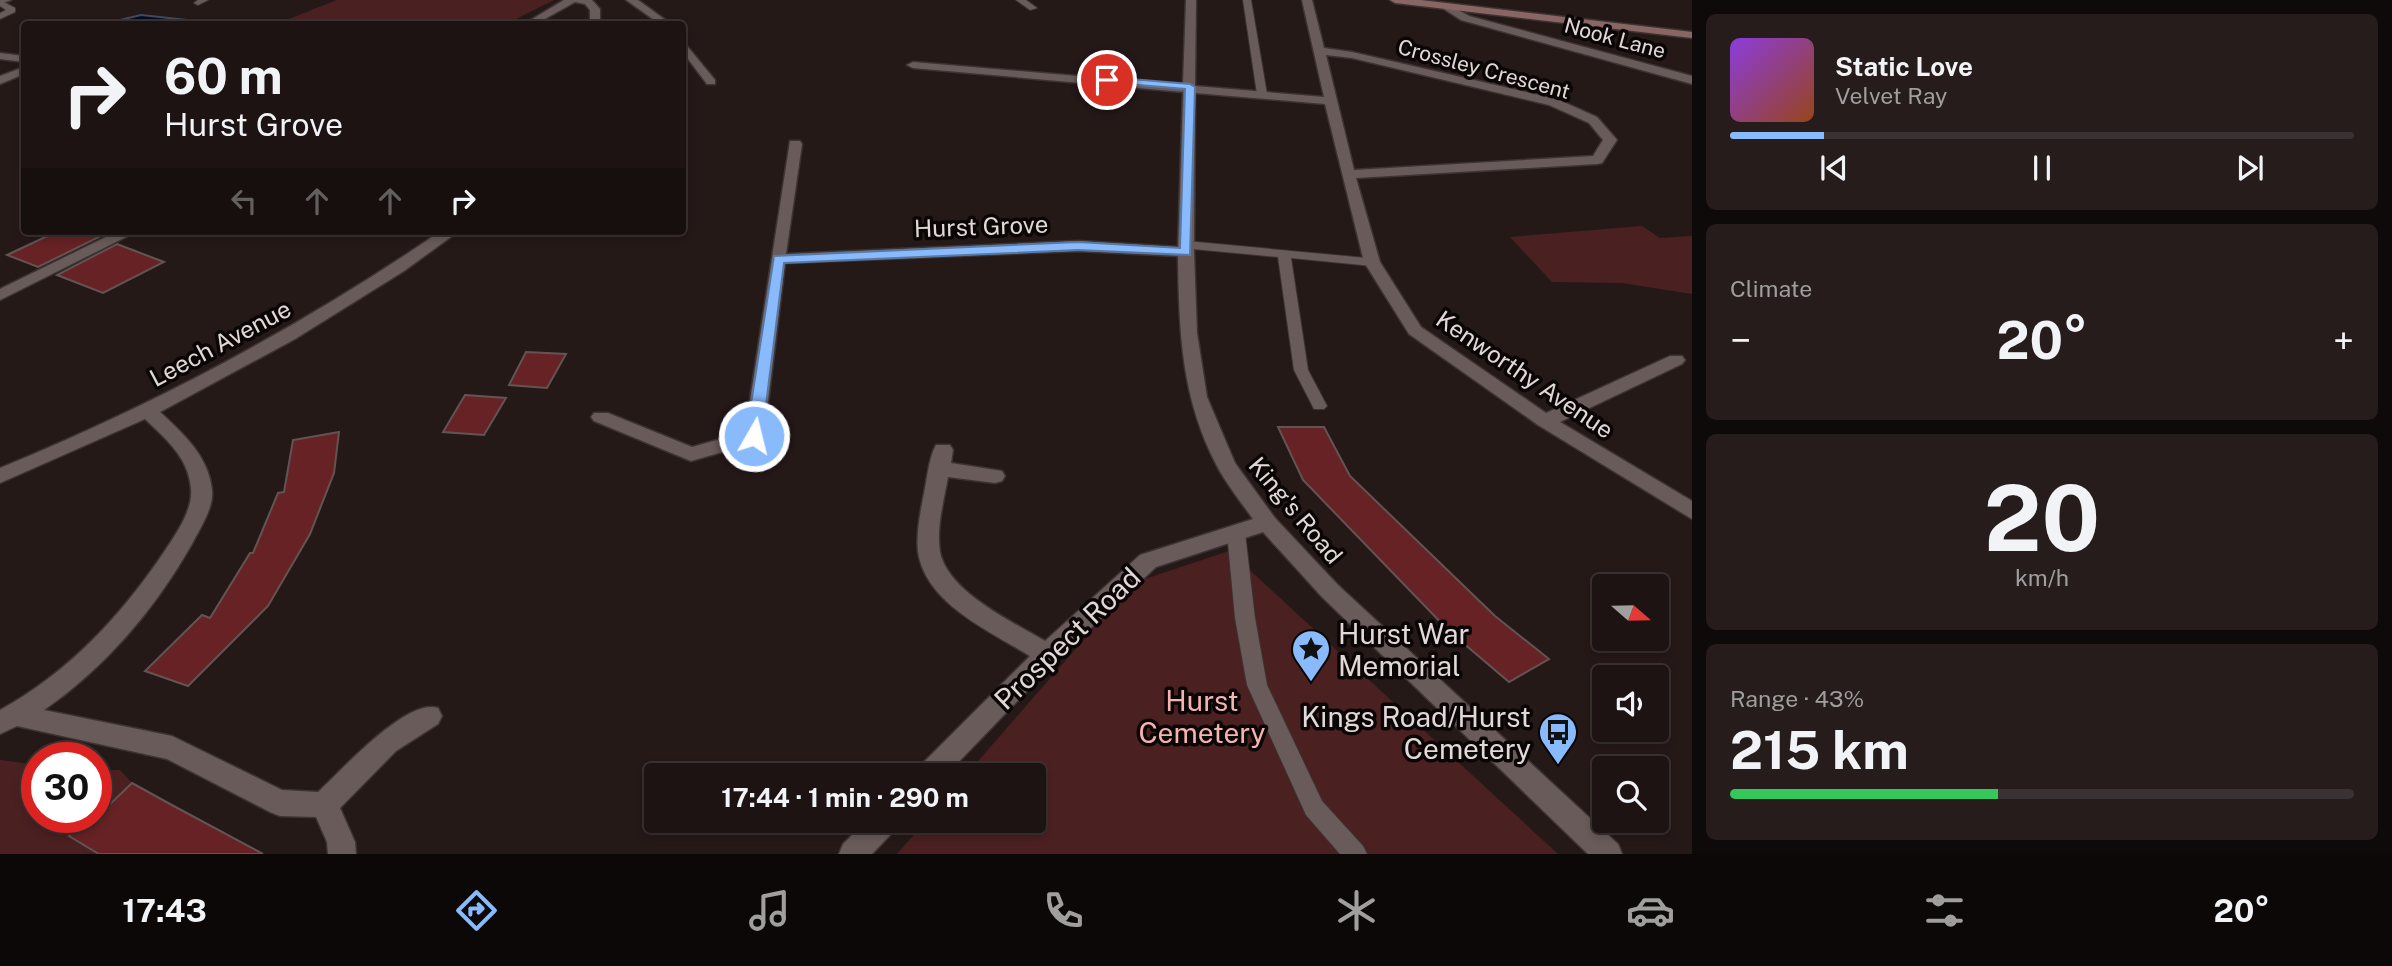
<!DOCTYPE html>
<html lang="en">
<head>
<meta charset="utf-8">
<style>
	:root { --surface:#1c1312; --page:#251c1b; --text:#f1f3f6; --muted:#a09e9f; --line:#3a3232; --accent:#88bafc }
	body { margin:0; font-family:"Public Sans",sans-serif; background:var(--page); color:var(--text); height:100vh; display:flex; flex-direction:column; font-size:26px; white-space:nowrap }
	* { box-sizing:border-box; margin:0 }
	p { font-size:23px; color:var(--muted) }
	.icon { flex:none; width:38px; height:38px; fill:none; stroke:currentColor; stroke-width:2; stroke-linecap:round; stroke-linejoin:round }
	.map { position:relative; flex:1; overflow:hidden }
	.side { display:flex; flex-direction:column; gap:14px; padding:14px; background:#0f0a0a; width:700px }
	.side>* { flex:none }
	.hud { position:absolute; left:21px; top:21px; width:665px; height:214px; border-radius:7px; box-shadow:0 4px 10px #0003,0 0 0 2px var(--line); background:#1c1312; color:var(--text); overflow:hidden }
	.needle { width:46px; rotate:110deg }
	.tools { position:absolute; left:1592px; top:574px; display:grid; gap:14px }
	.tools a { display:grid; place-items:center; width:77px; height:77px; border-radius:7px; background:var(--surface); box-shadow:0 4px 10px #0003,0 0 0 2px var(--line); font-size:35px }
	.speed { position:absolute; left:21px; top:742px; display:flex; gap:14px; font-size:35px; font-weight:700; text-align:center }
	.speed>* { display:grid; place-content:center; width:91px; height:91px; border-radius:50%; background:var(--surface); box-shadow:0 4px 10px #0003,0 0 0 2px var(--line); line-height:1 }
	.speed .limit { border:10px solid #d22; background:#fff; color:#111 }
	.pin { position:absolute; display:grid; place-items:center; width:60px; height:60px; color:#fff; margin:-30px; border:4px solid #fff; border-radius:50%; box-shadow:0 2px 7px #0007 }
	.me { position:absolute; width:77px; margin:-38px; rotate:8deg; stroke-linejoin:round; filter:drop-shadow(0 0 5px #0008) }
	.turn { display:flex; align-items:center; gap:24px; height:147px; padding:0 28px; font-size:32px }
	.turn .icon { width:91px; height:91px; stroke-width:2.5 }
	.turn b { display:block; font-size:49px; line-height:60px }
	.lanes { display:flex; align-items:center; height:66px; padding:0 28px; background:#0003; justify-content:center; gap:35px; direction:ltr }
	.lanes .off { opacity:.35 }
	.big { font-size:52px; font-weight:700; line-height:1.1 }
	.side .card { flex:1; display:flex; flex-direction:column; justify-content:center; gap:10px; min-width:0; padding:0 24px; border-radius:10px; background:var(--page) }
	.side .dial { align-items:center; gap:0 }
	.dial b { font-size:91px; line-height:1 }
	.song { display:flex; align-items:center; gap:21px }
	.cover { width:84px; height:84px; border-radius:10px; background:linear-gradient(135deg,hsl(270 70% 55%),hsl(20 70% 35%)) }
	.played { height:7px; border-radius:4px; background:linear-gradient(90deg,var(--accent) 15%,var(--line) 15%) }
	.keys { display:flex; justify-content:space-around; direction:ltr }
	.heat { display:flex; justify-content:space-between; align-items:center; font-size:38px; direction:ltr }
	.charge { height:10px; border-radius:5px; background:linear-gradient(90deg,#34c759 43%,var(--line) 0) }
	.trip { position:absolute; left:644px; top:763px; width:402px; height:70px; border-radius:7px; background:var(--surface); box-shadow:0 4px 10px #0003,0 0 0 2px var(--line); font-weight:700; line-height:70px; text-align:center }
	.tabs { display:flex; height:112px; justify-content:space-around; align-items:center; background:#0b0807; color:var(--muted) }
	.tabs .icon { width:49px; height:49px }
	.tabs .selected { color:var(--accent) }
	.tabs b { font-size:32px; color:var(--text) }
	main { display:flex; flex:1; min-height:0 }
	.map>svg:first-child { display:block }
	.green { fill:#4b2021 }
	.water { fill:#000c26; stroke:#44495b; stroke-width:2 }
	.building { fill:#672225; stroke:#635454; stroke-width:2 }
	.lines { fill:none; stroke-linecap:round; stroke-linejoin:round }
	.service-casing { stroke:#3c3332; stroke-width:2 }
	.minor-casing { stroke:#3c3332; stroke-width:3 }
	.secondary-casing { stroke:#3c3332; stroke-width:3 }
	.service { fill:#695b5a; fill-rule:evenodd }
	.minor { fill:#695b5a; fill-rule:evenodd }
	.secondary { fill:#896564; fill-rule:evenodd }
	.route { fill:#88bafc; stroke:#5879a4; stroke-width:2 }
	.labels { text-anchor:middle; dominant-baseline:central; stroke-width:7; stroke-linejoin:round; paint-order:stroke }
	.far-street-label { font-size:21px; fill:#e1d8d7; stroke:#0a0605 }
	.street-label { font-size:24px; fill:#e1d8d7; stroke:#0a0605 }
	.near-poi-label { font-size:28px; fill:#e1d8d7; stroke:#0a0605; text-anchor:start }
	.near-street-label { font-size:28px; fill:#e1d8d7; stroke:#0a0605 }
	.near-park-label { font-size:28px; fill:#f5b3b0; stroke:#0a0605 }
</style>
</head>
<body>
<main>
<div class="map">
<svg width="1692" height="854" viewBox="0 0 1692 854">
	<rect width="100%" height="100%" fill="#251918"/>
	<g class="green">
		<path d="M337 0H554L506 24H276Z"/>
		<path d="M1642 226 1660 238 1692 236V294L1622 283 1552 282 1510 237Z"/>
		<path d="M1229 551 1558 854H897L926 821H1034V775H966L1133 583Z"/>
		<path d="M0 760 37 765V817H89L69 836 99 854H0Z"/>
		<path d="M96 770H120L132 783 105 809 100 807 96 810Z"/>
	</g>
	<path class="water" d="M141 15 224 24H103Z"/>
	<g class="building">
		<path d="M58 231H82L99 237 38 267 7 255Z"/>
		<path d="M117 244 164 262 103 293 57 275Z"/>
		<path d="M526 352 566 354 547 388 509 385Z"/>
		<path d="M465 395 506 398 484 435 443 432Z"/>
		<path d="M1278 427H1324L1350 476 1495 616 1549 659 1509 682 1449 631 1303 480Z"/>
		<path d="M339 432 334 473 310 534 268 606 188 686 145 671 202 615 210 618 250 553H253L278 493 284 492 293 440Z"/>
		<path d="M132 783 170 804 263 854H99L69 836 89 817H96V810L100 807 105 809Z"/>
	</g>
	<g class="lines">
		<defs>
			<g id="service">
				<path d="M0 0 15 8V12L0 19V13L6 10 0 6Z"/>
				<path d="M198 0H208L198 5 194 3Z"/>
				<path d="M1016 0H1026L1037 8 1030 10Z"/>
				<path d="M1243 0H1251L1267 94 1262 97 1257 94Z"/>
				<path d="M1186 241 1377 259V265L1372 266 1291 258 1308 370 1327 406 1324 409H1314L1294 370 1278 257 1182 248 1180 245Z"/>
				<path d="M1236 527 1242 528 1245 533 1255 618 1267 685 1322 801 1363 846 1367 854H1340L1306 815 1247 685 1235 618 1227 533 1230 528Z"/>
			</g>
			<g id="minor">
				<path d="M0 0H11L0 4Z"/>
				<path d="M564 0H592L600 9V24H590V10L585 4 575 2 536 24H524Z"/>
				<path d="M626 0H638L671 24H660Z"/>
				<path d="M1186 0H1196L1195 86 1324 97 1302 0H1312L1324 48 1352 52 1557 99 1597 117 1617 140 1602 163 1597 164 1356 178 1380 262 1421 327 1546 413 1670 356H1682L1685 360 1682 364 1560 422 1692 501V519L1538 425 1409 334 1364 262 1325 104 1195 93 1194 252 1197 333 1207 397 1235 463 1275 518 1338 585 1618 844 1622 854H1588L1322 597 1263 532 1156 567 1056 661 946 775H916L920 766 1030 656C990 631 926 604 918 552 916 534 920 515 923 498 927 482 928 459 936 445H950L953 450 951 463 1002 471 1005 476 1002 481 995 483 948 477C944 500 936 528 940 552 948 592 1013 622 1045 641L1140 555 1253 519C1241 502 1227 485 1217 466 1181 398 1179 331 1178 256L1078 251 785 263 764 436 761 441 691 461 594 421 591 417 594 413H608L692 447 745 432 790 141H800L802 144 786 254 1078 241 1178 247 1183 92 913 68 907 65 913 62 1183 85ZM1326 55 1352 58 1549 105 1589 123 1603 140 1593 156 1354 170Z"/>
				<path d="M1448 4 1469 16 1692 76V84L1461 20 1444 9 1443 7Z"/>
				<path d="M682 40 715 80V84H707L682 51Z"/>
				<path d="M0 53 24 56V62L0 59Z"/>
				<path d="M24 67V74L0 84V76Z"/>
				<path d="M118 231H138L0 300V289Z"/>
				<path d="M441 231H459L404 271 295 339 160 412C183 433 209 457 212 490 214 508 200 528 192 544 155 609 106 667 44 710L172 736 282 790 318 792C341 771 407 697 438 708L442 716 438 724 396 751 340 808 355 842 356 854H328L327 842 316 817 280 816 270 812 167 759 17 726 0 734V710C69 672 121 616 164 552 176 534 193 510 191 489 189 458 166 439 145 419L0 483V468C156 404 302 326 441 231Z"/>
				<path d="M866 821H899L895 830 872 854H839L843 844Z"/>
			</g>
			<path id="secondary" d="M1390 0H1421L1692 32V38L1395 3Z"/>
		</defs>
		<use href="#service" class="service-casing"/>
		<use href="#minor" class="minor-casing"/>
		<use href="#secondary" class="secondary-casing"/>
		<use href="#service" class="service"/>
		<use href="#minor" class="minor"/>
		<use href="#secondary" class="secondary"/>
	</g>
	<path class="route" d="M1107 77 1190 84 1195 87 1190 255 1078 250 784 263 762 436 760 440H748L746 436 774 256 1078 242 1180 248 1185 89 1103 82V78Z"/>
	<defs>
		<symbol id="sight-pin" viewBox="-11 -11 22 30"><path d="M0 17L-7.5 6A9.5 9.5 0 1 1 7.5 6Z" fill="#88bafc" stroke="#0a0605"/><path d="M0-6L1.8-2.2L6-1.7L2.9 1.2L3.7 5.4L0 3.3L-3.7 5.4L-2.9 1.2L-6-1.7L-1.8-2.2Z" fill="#111"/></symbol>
		<symbol id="bus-pin" viewBox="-11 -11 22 30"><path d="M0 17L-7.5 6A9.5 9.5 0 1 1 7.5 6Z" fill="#88bafc" stroke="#0a0605"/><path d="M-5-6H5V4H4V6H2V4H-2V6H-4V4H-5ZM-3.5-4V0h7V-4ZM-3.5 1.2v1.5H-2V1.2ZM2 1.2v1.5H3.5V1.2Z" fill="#111"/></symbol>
	</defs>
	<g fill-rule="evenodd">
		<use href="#sight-pin" x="1289" y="627" width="44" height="60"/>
		<use href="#bus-pin" x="1536" y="710" width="44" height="60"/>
	</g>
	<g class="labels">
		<g class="far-street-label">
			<text transform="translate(1615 38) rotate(15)">Nook Lane</text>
			<text transform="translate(1484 69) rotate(15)">Crossley Crescent</text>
		</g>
		<g class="street-label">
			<text transform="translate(981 226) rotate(-2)">Hurst Grove</text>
			<text transform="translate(220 343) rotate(-28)">Leech Avenue</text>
			<text transform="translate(1525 374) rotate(34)">Kenworthy Avenue</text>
			<text transform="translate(1296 510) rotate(50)">King's Road</text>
		</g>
		<g class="near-poi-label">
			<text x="1338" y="633">Hurst War<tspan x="1338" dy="32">Memorial</tspan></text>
			<text x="1531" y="716" text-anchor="end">Kings Road/Hurst<tspan x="1531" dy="32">Cemetery</tspan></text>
		</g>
		<g class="near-street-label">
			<text transform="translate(1067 638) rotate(-44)">Prospect Road</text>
		</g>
		<g class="near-park-label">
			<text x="1202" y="700">Hurst<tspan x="1202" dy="32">Cemetery</tspan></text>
		</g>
	</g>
</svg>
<div class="tools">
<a><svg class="needle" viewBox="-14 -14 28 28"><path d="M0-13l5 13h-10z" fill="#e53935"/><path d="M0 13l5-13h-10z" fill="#a09e9f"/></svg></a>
<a><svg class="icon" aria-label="sound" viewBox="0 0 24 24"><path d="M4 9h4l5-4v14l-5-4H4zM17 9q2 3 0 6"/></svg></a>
<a><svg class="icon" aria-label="search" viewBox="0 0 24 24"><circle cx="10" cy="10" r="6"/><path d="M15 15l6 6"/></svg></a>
</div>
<div class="speed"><div class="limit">30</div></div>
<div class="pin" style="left:1107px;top:80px;background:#d93025"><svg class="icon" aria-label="arrive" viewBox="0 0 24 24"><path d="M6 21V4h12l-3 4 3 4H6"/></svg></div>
<svg class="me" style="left:754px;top:436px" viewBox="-20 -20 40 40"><circle r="17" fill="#88bafc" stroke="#fff" stroke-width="3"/><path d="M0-11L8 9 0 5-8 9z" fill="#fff"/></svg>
<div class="trip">17:44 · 1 min · 290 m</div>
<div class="hud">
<div class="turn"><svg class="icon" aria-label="right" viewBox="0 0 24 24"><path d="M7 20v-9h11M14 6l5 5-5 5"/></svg><div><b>60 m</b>Hurst Grove</div></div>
<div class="lanes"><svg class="icon off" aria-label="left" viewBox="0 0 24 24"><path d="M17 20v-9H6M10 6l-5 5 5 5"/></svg><svg class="icon off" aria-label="ahead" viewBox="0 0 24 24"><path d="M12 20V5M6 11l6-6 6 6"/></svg><svg class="icon off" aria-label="ahead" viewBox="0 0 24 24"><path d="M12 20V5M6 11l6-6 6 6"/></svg><svg class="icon" aria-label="right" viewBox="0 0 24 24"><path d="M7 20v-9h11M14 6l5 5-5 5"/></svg></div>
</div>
</div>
<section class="side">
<div class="card">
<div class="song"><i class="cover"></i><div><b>Static Love</b><p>Velvet Ray</p></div></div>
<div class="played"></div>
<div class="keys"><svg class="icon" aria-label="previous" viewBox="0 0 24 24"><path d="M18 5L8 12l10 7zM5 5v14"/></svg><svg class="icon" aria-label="pause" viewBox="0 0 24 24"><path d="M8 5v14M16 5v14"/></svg><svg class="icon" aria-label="next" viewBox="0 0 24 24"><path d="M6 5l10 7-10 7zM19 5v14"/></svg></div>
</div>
<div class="card"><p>Climate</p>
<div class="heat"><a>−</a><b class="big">20°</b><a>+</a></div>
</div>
<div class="card dial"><b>20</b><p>km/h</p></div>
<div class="card"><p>Range · 43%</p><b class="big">215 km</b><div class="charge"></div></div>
</section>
</main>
<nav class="tabs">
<b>17:43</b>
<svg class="icon selected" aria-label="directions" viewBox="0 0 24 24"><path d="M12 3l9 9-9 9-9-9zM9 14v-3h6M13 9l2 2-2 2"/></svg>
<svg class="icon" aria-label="music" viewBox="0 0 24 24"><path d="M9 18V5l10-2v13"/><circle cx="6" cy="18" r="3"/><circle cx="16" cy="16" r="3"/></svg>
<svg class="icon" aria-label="phone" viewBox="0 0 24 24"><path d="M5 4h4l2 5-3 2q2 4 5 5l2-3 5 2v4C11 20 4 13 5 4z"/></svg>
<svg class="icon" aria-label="climate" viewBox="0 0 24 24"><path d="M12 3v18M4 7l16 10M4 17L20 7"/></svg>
<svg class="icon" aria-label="car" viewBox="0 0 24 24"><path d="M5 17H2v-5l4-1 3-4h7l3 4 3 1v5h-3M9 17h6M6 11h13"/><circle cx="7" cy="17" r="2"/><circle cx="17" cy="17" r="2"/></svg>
<svg class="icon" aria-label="filters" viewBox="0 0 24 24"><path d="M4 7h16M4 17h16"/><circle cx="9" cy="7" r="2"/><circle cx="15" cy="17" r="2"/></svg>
<b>20°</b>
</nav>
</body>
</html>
